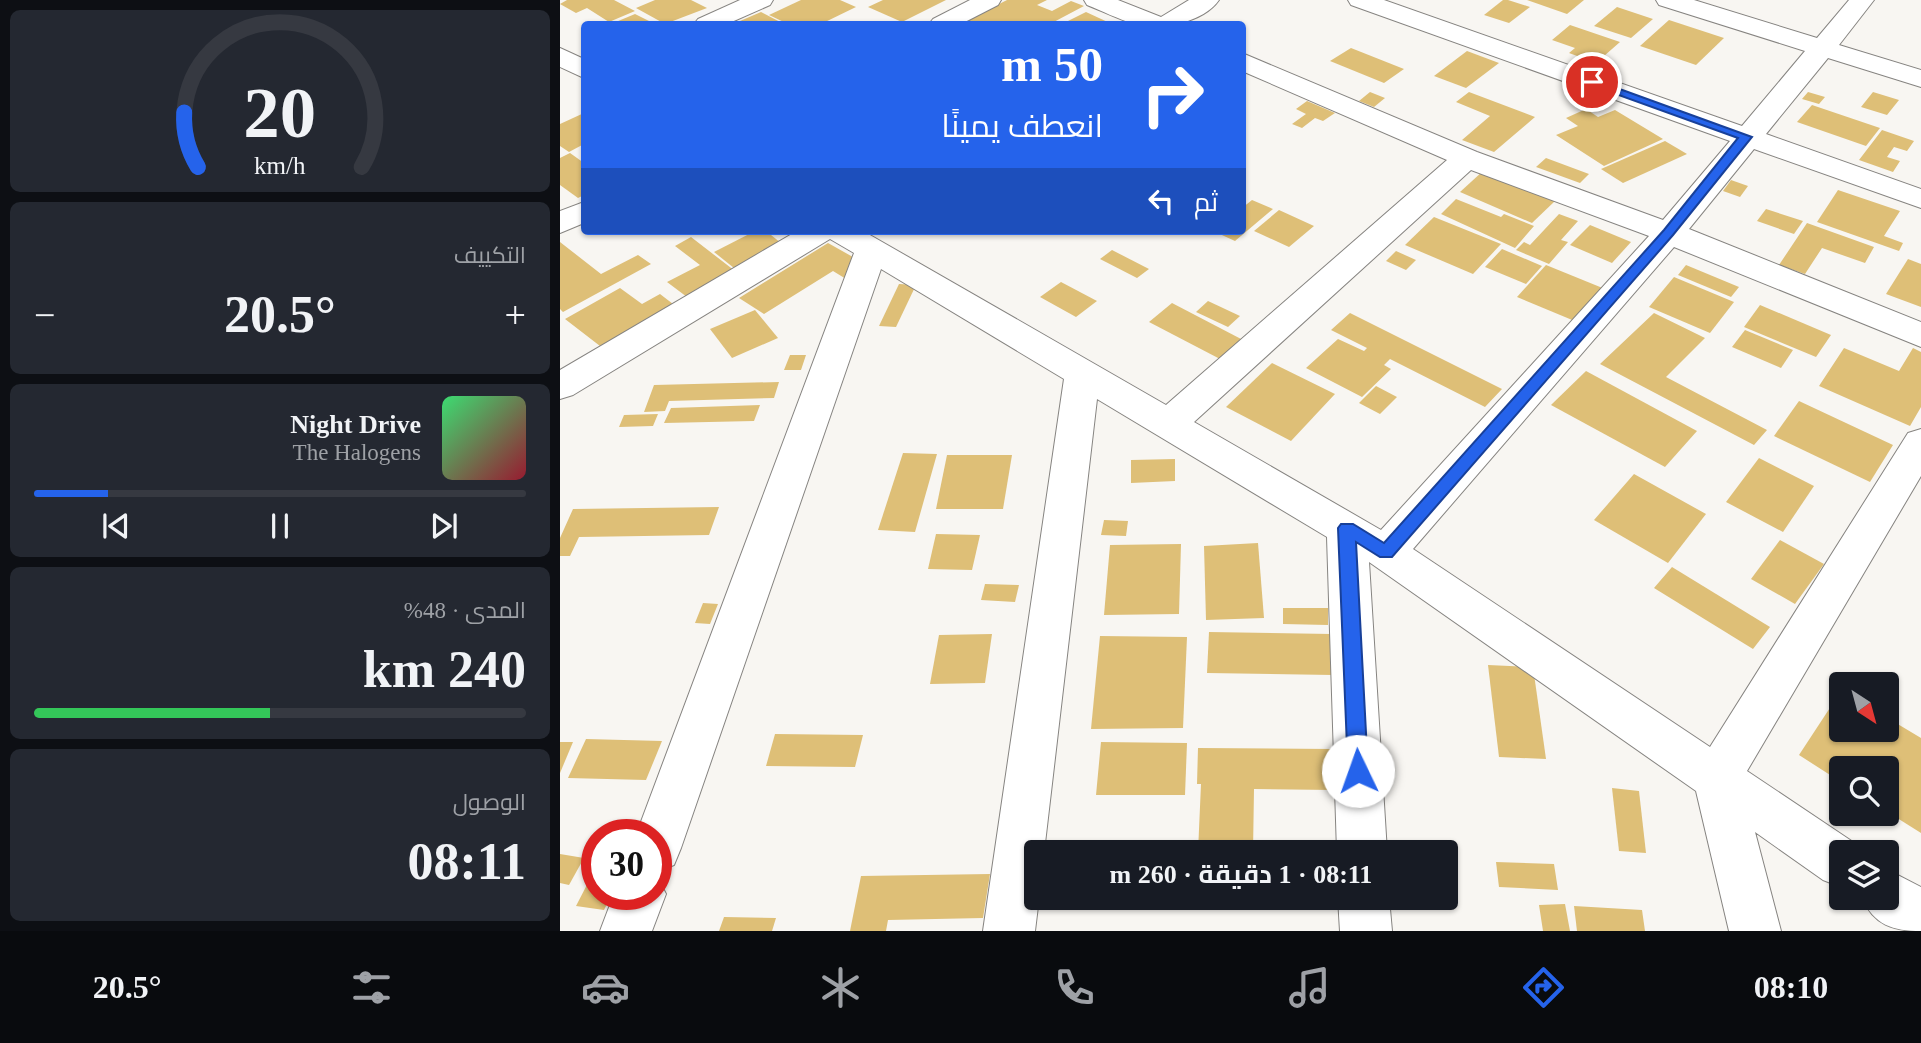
<!DOCTYPE html>
<html lang="ar">
<head>
<meta charset="utf-8">
<style>
	:root { --surface:#171b24; --page:#242831; --text:#f1f3f6; --muted:#9ea1a6; --line:#363941; --accent:#2563eb }
	body { margin:0; font-family:"Times New Roman",Cairo,serif; background:var(--page); color:var(--text); direction:rtl; height:100vh; display:flex; flex-direction:column; font-size:26px; white-space:nowrap }
	* { box-sizing:border-box; margin:0 }
	p { font-size:23px; color:var(--muted) }
	.icon { flex:none; width:38px; height:38px; fill:none; stroke:currentColor; stroke-width:2; stroke-linecap:round; stroke-linejoin:round }
	.map { position:relative; flex:1; overflow:hidden; direction:ltr }
	.drawer { display:flex; flex-direction:column; gap:10px; padding:10px; background:#0d0f14; width:560px }
	.drawer>* { flex:none }
	.guide { position:absolute; left:21px; top:21px; width:665px; height:214px; border-radius:7px; box-shadow:0 2px 5px #0004; direction:rtl; background:#2563eb; color:#fff; overflow:hidden }
	.needle { width:46px; rotate:144deg }
	.controls { position:absolute; left:1269px; top:672px; display:grid; gap:14px }
	.controls a { display:grid; place-items:center; width:70px; height:70px; border-radius:7px; background:var(--surface); box-shadow:0 2px 5px #0004; font-size:35px }
	.speed { position:absolute; left:21px; top:819px; display:flex; gap:14px; font-size:35px; font-weight:700; text-align:center }
	.speed>* { display:grid; place-content:center; width:91px; height:91px; border-radius:50%; background:var(--surface); box-shadow:0 2px 5px #0004; line-height:1 }
	.speed .limit { border:10px solid #d22; background:#fff; color:#111 }
	.pin { position:absolute; display:grid; place-items:center; width:60px; height:60px; color:#fff; margin:-30px; border:4px solid #fff; border-radius:50%; box-shadow:0 2px 7px #0007 }
	.me { position:absolute; width:77px; margin:-38px; rotate:357deg; stroke-linejoin:round; filter:drop-shadow(0 0 5px #0008) }
	.turn { display:flex; align-items:center; gap:24px; height:147px; padding:0 28px; font-size:32px }
	.turn .icon { width:91px; height:91px; stroke-width:2.5 }
	.turn b { display:block; font-size:49px; line-height:60px }
	.then { display:flex; align-items:center; height:66px; padding:0 28px; background:#0003; gap:14px; font-size:26px }
	.big { font-size:52px; font-weight:700; line-height:1.1 }
	.drawer .widget { flex:1; display:flex; flex-direction:column; justify-content:center; gap:10px; min-width:0; padding:0 24px; border-radius:10px; background:var(--page) }
	.drawer .dial { align-items:center; gap:0 }
	.dial svg { height:182px; overflow:visible; fill:none; stroke:var(--line); stroke-width:7; stroke-linecap:round; text-anchor:middle }
	.dial text { fill:var(--text); stroke:none }
	.song { display:flex; align-items:center; gap:21px }
	.cover { width:84px; height:84px; border-radius:10px; background:linear-gradient(135deg,hsl(140 70% 55%),hsl(350 70% 35%)) }
	.played { height:7px; border-radius:4px; background:linear-gradient(90deg,var(--accent) 15%,var(--line) 15%) }
	.keys { display:flex; justify-content:space-around; direction:ltr }
	.heat { display:flex; justify-content:space-between; align-items:center; font-size:38px; direction:ltr }
	.charge { height:10px; border-radius:5px; background:linear-gradient(90deg,#34c759 48%,var(--line) 0) }
	.trip { position:absolute; left:464px; top:840px; width:434px; height:70px; border-radius:7px; background:var(--surface); box-shadow:0 2px 5px #0004; font-weight:700; line-height:70px; text-align:center; direction:rtl }
	.menu { display:flex; height:112px; justify-content:space-around; align-items:center; background:#090b0e; color:var(--muted) }
	.menu .icon { width:49px; height:49px }
	.menu .active { color:var(--accent) }
	.menu b { font-size:32px; color:var(--text) }
	main { display:flex; flex:1; min-height:0 }
	.map>svg:first-child { display:block }
	.building { fill:#debf77 }
	.lines { fill:none; stroke-linecap:round; stroke-linejoin:round }
	.minor-casing { stroke:#868481; stroke-width:2 }
	.minor { fill:#fff; fill-rule:evenodd }
	.route { fill:#2563eb; stroke:#184099; stroke-width:2 }
</style>
</head>
<body>
<main>
<div class="map">
<svg width="1361" height="931" viewBox="0 0 1361 931">
	<rect width="100%" height="100%" fill="#f8f6f2"/>
	<g class="building">
		<path d="M7 0H54L75 11 49 22 27 8 16 13 0 4Z"/>
		<path d="M95 0H131L147 8 105 24 76 8Z"/>
		<path d="M241 0H280L296 7 261 24H228L209 15Z"/>
		<path d="M323 0H386L342 22 308 7Z"/>
		<path d="M447 0H487L477 5 492 11 511 1 524 6 490 24H400Z"/>
		<path d="M943 0H948L970 7 949 23 924 15Z"/>
		<path d="M967 0H1024L1007 14Z"/>
		<path d="M1057 7 1093 19 1071 38 1034 26Z"/>
		<path d="M201 12 224 24H173Z"/>
		<path d="M526 12 552 24H502Z"/>
		<path d="M75 14 95 24H51Z"/>
		<path d="M1109 20 1164 38 1136 65 1080 46Z"/>
		<path d="M1010 25 1060 42 1036 63 1009 53 1015 48 992 40Z"/>
		<path d="M791 48 844 69 824 83 770 61Z"/>
		<path d="M907 51 939 63 906 88 874 76Z"/>
		<path d="M810 92 825 98 814 107 799 101Z"/>
		<path d="M909 92 975 117 934 152 902 140 930 116 896 102Z"/>
		<path d="M1248 92 1265 97 1259 104 1242 99Z"/>
		<path d="M1313 92 1339 100 1327 115 1301 107Z"/>
		<path d="M747 101 775 113 763 121 755 118 742 128 732 124 746 114 736 109Z"/>
		<path d="M1252 105 1320 128 1306 146 1237 122Z"/>
		<path d="M1026 109 1038 117 1055 110 1103 139 1044 166 996 135 1018 126 1006 118Z"/>
		<path d="M24 113V144L9 152 0 146V124Z"/>
		<path d="M1322 130 1354 141 1347 151 1334 147 1327 157 1340 161 1333 172 1299 160Z"/>
		<path d="M1105 141 1127 154 1063 183 1041 169Z"/>
		<path d="M10 153 24 163V195L18 198 0 185V158Z"/>
		<path d="M986 158 1029 174 1020 183 976 167Z"/>
		<path d="M923 171 995 201 972 223 900 192Z"/>
		<path d="M1171 180 1188 186 1180 197 1163 191Z"/>
		<path d="M1278 190 1340 211 1324 236 1343 243 1339 251 1257 222Z"/>
		<path d="M896 199 941 217 944 214 974 226 955 248 881 214Z"/>
		<path d="M692 200 713 209 675 241 653 231H682V208Z"/>
		<path d="M1206 209 1243 221 1234 234 1197 221Z"/>
		<path d="M719 210 754 226 729 247 694 231Z"/>
		<path d="M999 214 1018 221 1001 240 1008 242 989 264 956 250 964 242 970 245Z"/>
		<path d="M874 217 941 244 913 274 845 245Z"/>
		<path d="M1247 223 1314 247 1305 263 1262 248 1245 274 1219 265Z"/>
		<path d="M1030 225 1071 242 1052 263 1010 245Z"/>
		<path d="M195 231H206L221 243 174 268 154 252Z"/>
		<path d="M131 237 175 271 127 297 107 282 140 265 115 246Z"/>
		<path d="M0 242 41 274 78 255 91 264 3 312 0 309Z"/>
		<path d="M268 243 300 261 291 282 273 271 204 314 179 298Z"/>
		<path d="M942 249 982 266 966 284 925 267Z"/>
		<path d="M552 250 589 269 577 278 540 259Z"/>
		<path d="M836 251 856 260 846 270 826 261Z"/>
		<path d="M1348 259 1361 264V307L1326 294Z"/>
		<path d="M986 265 1045 289 1017 322 957 297Z"/>
		<path d="M1126 265 1179 287 1171 297 1118 275Z"/>
		<path d="M1114 277 1174 302 1150 333 1089 307Z"/>
		<path d="M501 282 537 301 516 317 480 297Z"/>
		<path d="M339 284 356 285 336 327 319 326Z"/>
		<path d="M60 288 82 304 100 294 113 304 40 346 5 319Z"/>
		<path d="M648 301 680 316 668 327 636 312Z"/>
		<path d="M612 303 683 340 660 359 589 322Z"/>
		<path d="M1200 305 1271 335 1256 357 1184 327Z"/>
		<path d="M195 310 218 338 172 358 150 329Z"/>
		<path d="M790 313 942 389 925 407 830 359 824 365 831 369 802 397 746 368 778 339 804 351 807 348 771 330Z"/>
		<path d="M1094 313 1145 338 1106 377 1207 430 1194 445 1040 364Z"/>
		<path d="M1185 330 1233 350 1221 368 1172 347Z"/>
		<path d="M1284 348 1339 371 1353 348 1361 352V407L1350 426 1259 386Z"/>
		<path d="M230 355H246L241 370H224Z"/>
		<path d="M712 363 775 394 731 441 666 407Z"/>
		<path d="M1026 371 1137 431 1105 467 991 405Z"/>
		<path d="M219 382 214 398 109 401 105 411 84 412 94 385Z"/>
		<path d="M816 386 837 397 820 414 799 403Z"/>
		<path d="M1239 401 1333 445 1310 482 1214 436Z"/>
		<path d="M200 405 194 421 104 423 111 408Z"/>
		<path d="M98 414 93 426 59 427 64 415Z"/>
		<path d="M343 453 377 454 355 532 318 530Z"/>
		<path d="M387 455H452L443 509H376Z"/>
		<path d="M1199 458 1254 486 1223 532 1166 502Z"/>
		<path d="M615 459V481L571 483V460Z"/>
		<path d="M1074 474 1146 514 1108 563 1034 520Z"/>
		<path d="M159 507 149 535 19 537 10 556H0V538L13 509Z"/>
		<path d="M544 520 568 521 566 536 541 535Z"/>
		<path d="M376 534 420 535 412 570 368 569Z"/>
		<path d="M1220 540 1264 564 1235 604 1191 579Z"/>
		<path d="M698 543 704 618 646 620 644 546Z"/>
		<path d="M621 544 619 614 544 615 550 545Z"/>
		<path d="M1112 567 1210 627 1193 649 1094 588Z"/>
		<path d="M425 584 459 585 455 602 421 600Z"/>
		<path d="M143 603 158 604 150 624 135 623Z"/>
		<path d="M723 608H768V625L723 624Z"/>
		<path d="M649 632 772 634 773 675 647 673Z"/>
		<path d="M432 634 425 683 370 684 379 635Z"/>
		<path d="M540 636 627 637 623 728 531 729Z"/>
		<path d="M928 665 973 667 986 759 939 757Z"/>
		<path d="M1281 691V730H1326V717L1361 738V833L1326 811V768H1281V782L1239 755Z"/>
		<path d="M215 734 303 735 295 767 206 766Z"/>
		<path d="M26 739 102 741 86 780 8 778Z"/>
		<path d="M0 742H13L0 773Z"/>
		<path d="M541 742 627 743 625 795H536Z"/>
		<path d="M638 748 772 749 774 790 694 789 693 852H638L641 784H637Z"/>
		<path d="M1052 788 1079 791 1086 853 1059 851Z"/>
		<path d="M0 854 24 858 9 885 0 883Z"/>
		<path d="M936 862 994 864 998 890 939 887Z"/>
		<path d="M430 874 423 918 328 920 326 931H290L301 876Z"/>
		<path d="M32 875 37 876V894H52L44 910 16 906Z"/>
		<path d="M1005 904 1010 931H983L979 905Z"/>
		<path d="M1014 906 1082 910 1085 931H1017Z"/>
		<path d="M164 917 216 918 212 931H159Z"/>
	</g>
	<g class="lines">
		<defs>
			<g id="minor">
				<path d="M180 0H213L210 5 167 24H134L138 19Z"/>
				<path d="M410 0H441L438 5 401 24H369L373 19Z"/>
				<path d="M524 0H558L601 17 629 0H659C643 23 600 31 574 24 558 19 542 11 527 5Z"/>
				<path d="M788 0H824L1182 126 1245 51 1099 5 1096 0H1134L1257 38 1289 0H1314L1279 45 1361 70V87L1268 58 1206 134 1361 189V208L1194 149 1129 229 1361 322V347L1114 247 853 549 1150 747 1348 433 1361 429V476L1187 771 1299 846 1301 852H1281V887L1263 880 1195 832 1221 931H1169L1136 791 809 562 827 852H777L767 537 537 399 484 852H476V898H479L475 931H423L504 379 321 269 121 848 114 865 96 872V835H76L294 253 270 239 13 395 0 399V370L237 231H303L606 405 887 160 682 71V53L917 152 1103 220 1170 141 791 5ZM911 170 1089 236 821 530 634 422Z"/>
				<path d="M0 48 24 59V78L0 67Z"/>
				<path d="M24 202V223L0 233V211Z"/>
				<path d="M1326 869 1361 887V931C1333 931 1314 925 1302 898H1326Z"/>
				<path d="M96 875 106 894 92 931H40L54 894H96Z"/>
				<path d="M778 898H829L832 931H780Z"/>
			</g>
		</defs>
		<use href="#minor" class="minor-casing"/>
		<use href="#minor" class="minor"/>
	</g>
	<path class="route" d="M1032 79 1192 137 1113 235 832 557H820L796 542 808 771 805 778 798 780 791 778 788 771 778 528 781 524H793L824 543 1104 230 1178 138 1028 84 1026 82Z"/>
</svg>
<div class="controls">
<a><svg class="needle" viewBox="-14 -14 28 28"><path d="M0-13l5 13h-10z" fill="#e53935"/><path d="M0 13l5-13h-10z" fill="#9ea1a6"/></svg></a>
<a><svg class="icon" aria-label="search" viewBox="0 0 24 24"><circle cx="10" cy="10" r="6"/><path d="M15 15l6 6"/></svg></a>
<a><svg class="icon" aria-label="layers" viewBox="0 0 24 24"><path d="M12 4l9 5-9 5-9-5zM3 14l9 5 9-5"/></svg></a>
</div>
<div class="speed"><div class="limit">30</div></div>
<div class="pin" style="left:1032px;top:82px;background:#d93025"><svg class="icon" aria-label="arrive" viewBox="0 0 24 24"><path d="M6 21V4h12l-3 4 3 4H6"/></svg></div>
<svg class="me" style="left:798px;top:771px" viewBox="-20 -20 40 40"><circle r="19" fill="#fff"/><path d="M0-13L10 11 0 6-10 11z" fill="#2563eb"/></svg>
<div class="trip">08:11 · 1 دقيقة · 260 m</div>
<div class="guide">
<div class="turn"><svg class="icon" aria-label="right" viewBox="0 0 24 24"><path d="M7 20v-9h11M14 6l5 5-5 5"/></svg><div><b>50 m</b>انعطف يمينًا</div></div>
<div class="then">ثم<svg class="icon" aria-label="left" viewBox="0 0 24 24"><path d="M17 20v-9H6M10 6l-5 5 5 5"/></svg></div>
</div>
</div>
<section class="drawer">
<div class="widget dial"><svg viewBox="0 0 100 80">
<path d="M14 69A42 42 0 1 1 86 69"/>
<path d="M14 69A42 42 0 0 1 8 45" stroke="#2563eb"/>
<text x="50" y="56" font-size="32" font-weight="700">20</text>
<text x="50" y="72" font-size="11">km/h</text>
</svg></div>
<div class="widget"><p>التكييف</p>
<div class="heat"><a>−</a><b class="big">20.5°</b><a>+</a></div>
</div>
<div class="widget">
<div class="song"><i class="cover"></i><div><b>Night Drive</b><p>The Halogens</p></div></div>
<div class="played"></div>
<div class="keys"><svg class="icon" aria-label="previous" viewBox="0 0 24 24"><path d="M18 5L8 12l10 7zM5 5v14"/></svg><svg class="icon" aria-label="pause" viewBox="0 0 24 24"><path d="M8 5v14M16 5v14"/></svg><svg class="icon" aria-label="next" viewBox="0 0 24 24"><path d="M6 5l10 7-10 7zM19 5v14"/></svg></div>
</div>
<div class="widget"><p>المدى · 48%</p><b class="big">240 km</b><div class="charge"></div></div>
<div class="widget"><p>الوصول</p><b class="big">08:11</b></div>
</section>
</main>
<nav class="menu">
<b>08:10</b>
<svg class="icon active" aria-label="directions" viewBox="0 0 24 24"><path d="M12 3l9 9-9 9-9-9zM9 14v-3h6M13 9l2 2-2 2"/></svg>
<svg class="icon" aria-label="music" viewBox="0 0 24 24"><path d="M9 18V5l10-2v13"/><circle cx="6" cy="18" r="3"/><circle cx="16" cy="16" r="3"/></svg>
<svg class="icon" aria-label="phone" viewBox="0 0 24 24"><path d="M5 4h4l2 5-3 2q2 4 5 5l2-3 5 2v4C11 20 4 13 5 4z"/></svg>
<svg class="icon" aria-label="climate" viewBox="0 0 24 24"><path d="M12 3v18M4 7l16 10M4 17L20 7"/></svg>
<svg class="icon" aria-label="car" viewBox="0 0 24 24"><path d="M5 17H2v-5l4-1 3-4h7l3 4 3 1v5h-3M9 17h6M6 11h13"/><circle cx="7" cy="17" r="2"/><circle cx="17" cy="17" r="2"/></svg>
<svg class="icon" aria-label="filters" viewBox="0 0 24 24"><path d="M4 7h16M4 17h16"/><circle cx="9" cy="7" r="2"/><circle cx="15" cy="17" r="2"/></svg>
<b>20.5°</b>
</nav>
</body>
</html>
